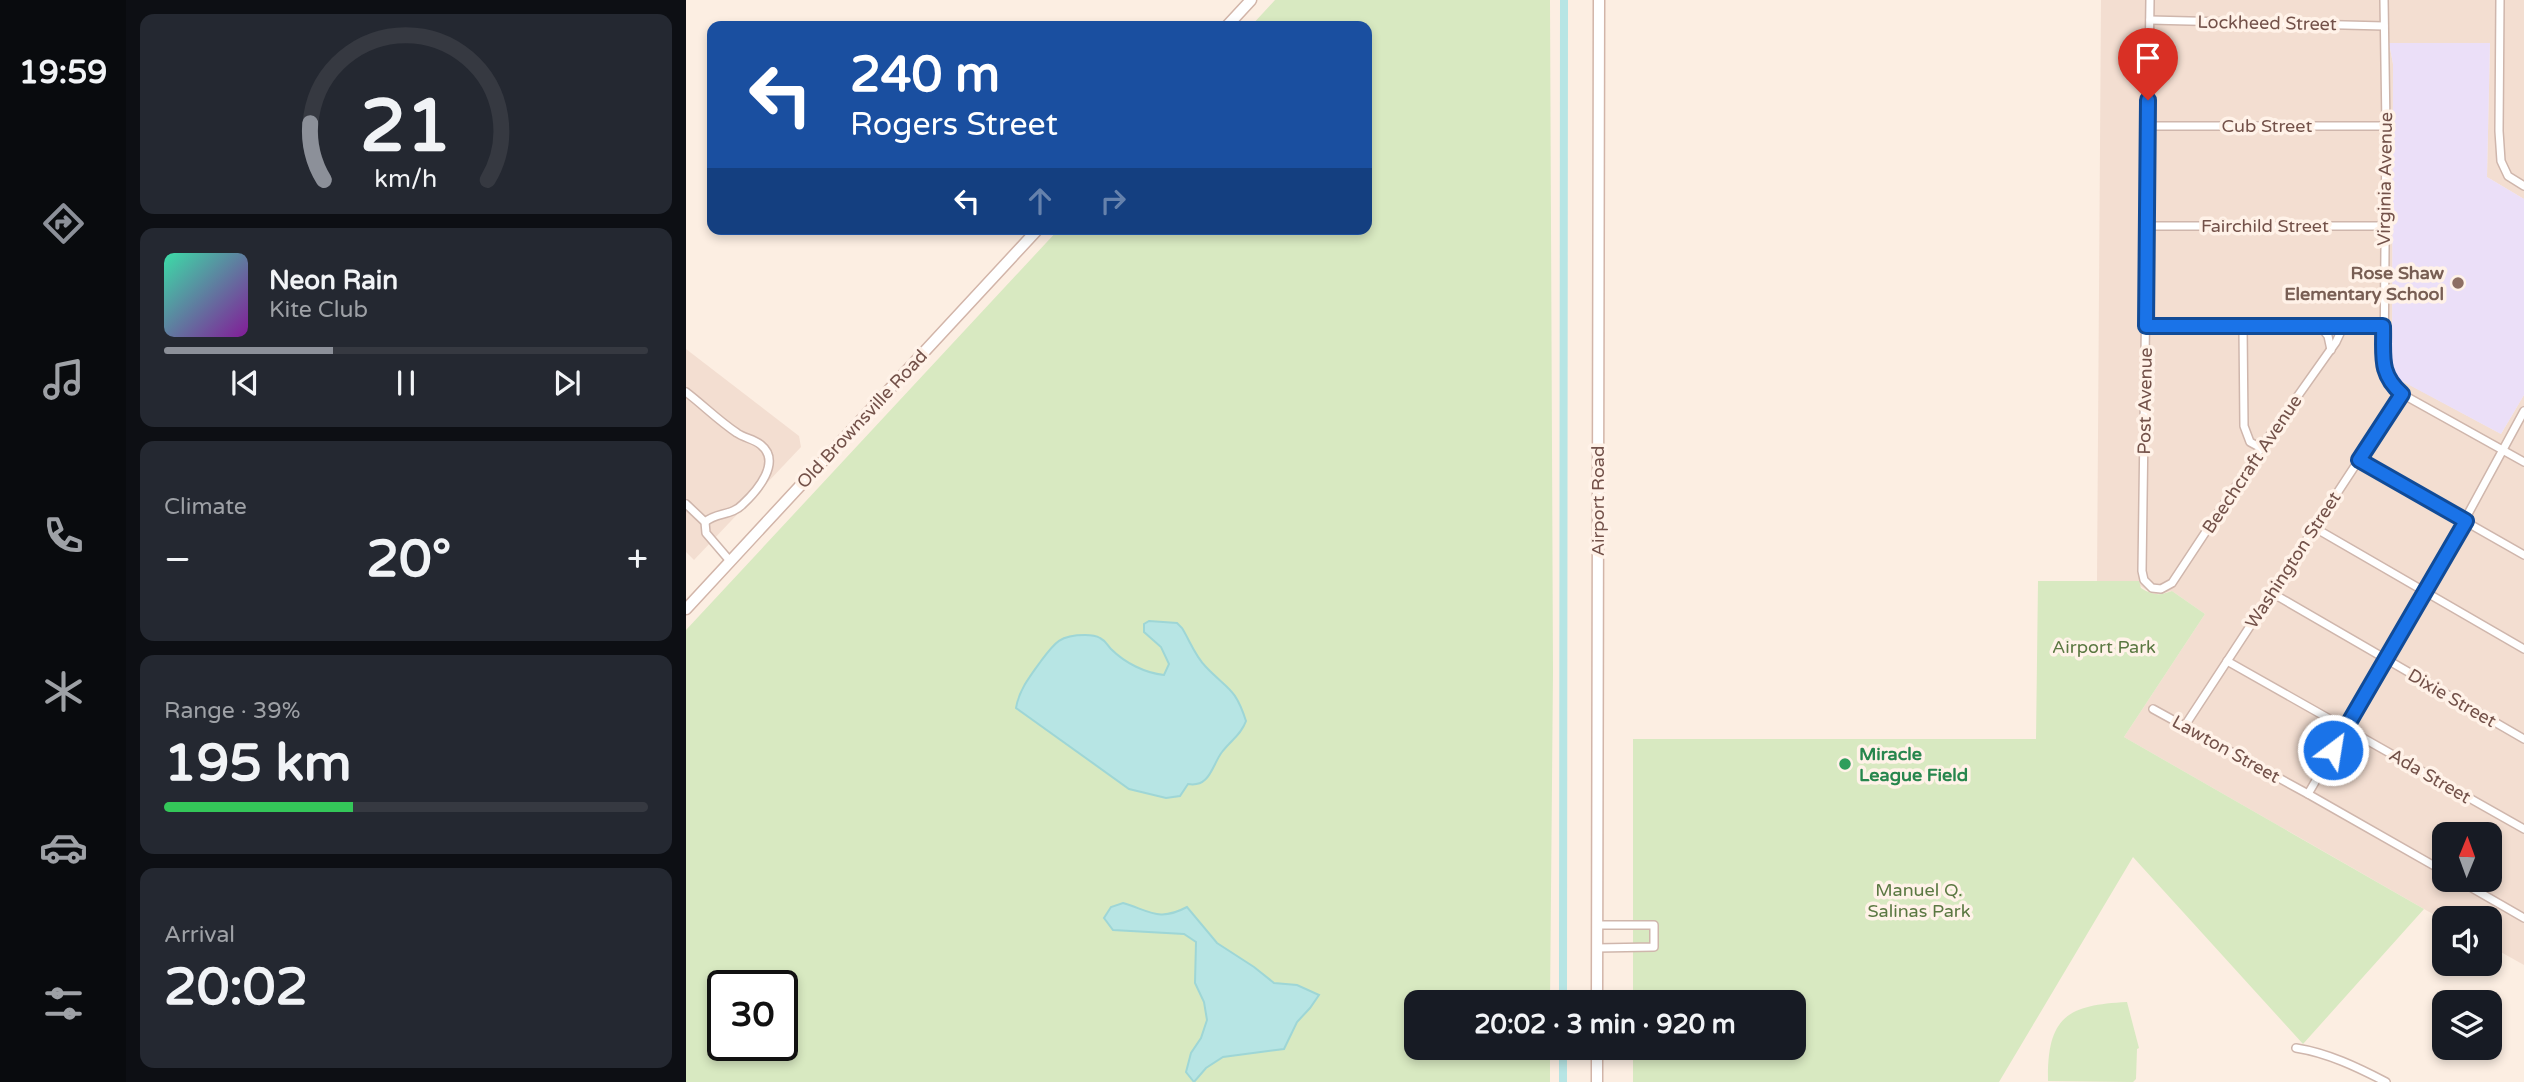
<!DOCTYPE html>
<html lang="en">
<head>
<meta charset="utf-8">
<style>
	:root { --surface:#171b24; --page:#242831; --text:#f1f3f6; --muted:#9ea1a6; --line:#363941; --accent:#8c9099 }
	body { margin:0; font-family:"Varela Round",sans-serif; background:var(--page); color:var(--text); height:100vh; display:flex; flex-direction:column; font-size:26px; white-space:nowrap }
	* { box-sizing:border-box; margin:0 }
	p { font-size:23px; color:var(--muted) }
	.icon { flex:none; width:38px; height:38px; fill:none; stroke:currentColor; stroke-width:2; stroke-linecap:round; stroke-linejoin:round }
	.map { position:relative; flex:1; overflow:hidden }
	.details { display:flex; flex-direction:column; gap:14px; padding:14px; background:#0d0f14; width:560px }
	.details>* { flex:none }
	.guide { position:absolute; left:21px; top:21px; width:665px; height:214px; border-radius:14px; box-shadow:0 4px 10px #0003; background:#1a4fa0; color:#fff; overflow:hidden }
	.needle { width:46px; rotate:1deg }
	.controls { position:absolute; left:1746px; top:822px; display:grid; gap:14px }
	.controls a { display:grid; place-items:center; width:70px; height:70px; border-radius:14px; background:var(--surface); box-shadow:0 4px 10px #0003; font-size:35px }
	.speed { position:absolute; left:21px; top:970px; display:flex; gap:14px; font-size:35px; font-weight:700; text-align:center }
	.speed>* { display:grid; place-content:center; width:91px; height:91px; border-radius:50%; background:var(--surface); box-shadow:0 4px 10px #0003; line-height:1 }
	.speed .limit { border:4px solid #111; border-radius:10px; background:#fff; color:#111 }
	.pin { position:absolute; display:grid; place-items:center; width:60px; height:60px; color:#fff; margin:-72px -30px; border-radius:50% 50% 50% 0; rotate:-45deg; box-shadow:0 0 7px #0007 }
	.pin .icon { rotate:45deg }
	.me { position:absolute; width:77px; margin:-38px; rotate:31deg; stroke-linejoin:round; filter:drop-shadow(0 0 5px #0008) }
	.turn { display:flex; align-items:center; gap:24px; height:147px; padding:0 28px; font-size:32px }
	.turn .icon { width:91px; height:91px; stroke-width:2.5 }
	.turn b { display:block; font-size:49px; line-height:60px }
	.lanes { display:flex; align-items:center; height:66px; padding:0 28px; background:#0003; justify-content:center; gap:35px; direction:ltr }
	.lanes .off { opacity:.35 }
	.big { font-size:52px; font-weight:800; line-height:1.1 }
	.details .widget { flex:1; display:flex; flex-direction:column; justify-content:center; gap:10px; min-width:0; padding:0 24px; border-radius:14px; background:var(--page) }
	.details .dial { align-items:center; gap:0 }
	.dial svg { height:182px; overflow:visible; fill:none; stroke:var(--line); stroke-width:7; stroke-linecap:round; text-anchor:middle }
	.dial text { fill:var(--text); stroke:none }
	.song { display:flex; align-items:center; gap:21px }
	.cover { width:84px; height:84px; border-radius:10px; background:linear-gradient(135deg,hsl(160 70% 55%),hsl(290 70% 35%)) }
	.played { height:7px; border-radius:4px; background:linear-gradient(90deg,var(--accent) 35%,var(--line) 35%) }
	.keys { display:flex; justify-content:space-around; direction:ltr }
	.heat { display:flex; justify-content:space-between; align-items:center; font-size:38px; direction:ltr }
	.charge { height:10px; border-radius:5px; background:linear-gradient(90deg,#34c759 39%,var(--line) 0) }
	.trip { position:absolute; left:718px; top:990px; width:402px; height:70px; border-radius:14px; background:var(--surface); box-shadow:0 4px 10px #0003; font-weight:800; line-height:70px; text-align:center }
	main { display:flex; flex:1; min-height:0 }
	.dock { display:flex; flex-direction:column; width:126px; justify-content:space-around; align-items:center; background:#090b0e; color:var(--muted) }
	.dock .icon { width:49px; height:49px }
	.dock .active { color:var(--accent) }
	.dock b { font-size:32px; color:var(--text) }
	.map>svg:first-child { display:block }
	.residential { fill:#f3ded1; fill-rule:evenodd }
	.education { fill:#ebdff8 }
	.green { fill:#d8e9c1; fill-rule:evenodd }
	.water { fill:#b7e5e4; stroke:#9ed6d6; stroke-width:2 }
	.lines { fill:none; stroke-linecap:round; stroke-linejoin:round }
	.canal { stroke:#b7e5e4; stroke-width:8 }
	.street-casing { stroke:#cfb6ac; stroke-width:10 }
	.secondary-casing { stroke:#d2b5a9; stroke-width:13 }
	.street { stroke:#fff; stroke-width:7 }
	.secondary { stroke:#fff; stroke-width:10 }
	.route-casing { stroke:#114b97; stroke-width:18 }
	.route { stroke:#1a73e8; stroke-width:12 }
	.education-dot { fill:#8d6e63; stroke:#fff2e8; stroke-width:2.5 }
	.leisure-dot { fill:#2e9e5b; stroke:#fff2e8; stroke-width:2.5 }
	.labels { text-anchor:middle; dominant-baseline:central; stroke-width:7; stroke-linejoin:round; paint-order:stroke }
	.street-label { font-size:18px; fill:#735149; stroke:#fff2e8 }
	.education-label { font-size:18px; font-weight:bold; fill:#785e54; stroke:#fff2e8; text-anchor:end }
	.park-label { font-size:18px; fill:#5b7842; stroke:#fff2e8 }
	.leisure-label { font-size:18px; font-weight:bold; fill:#27864d; stroke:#fff2e8; text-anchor:start }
</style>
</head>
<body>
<main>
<nav class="dock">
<b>19:59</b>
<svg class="icon active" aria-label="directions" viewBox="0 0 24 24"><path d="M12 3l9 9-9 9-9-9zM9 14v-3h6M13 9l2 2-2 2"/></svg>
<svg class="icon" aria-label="music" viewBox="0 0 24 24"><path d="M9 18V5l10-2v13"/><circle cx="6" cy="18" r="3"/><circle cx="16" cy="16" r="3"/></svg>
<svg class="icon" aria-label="phone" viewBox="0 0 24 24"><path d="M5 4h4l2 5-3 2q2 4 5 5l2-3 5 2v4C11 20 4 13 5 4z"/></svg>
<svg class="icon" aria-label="climate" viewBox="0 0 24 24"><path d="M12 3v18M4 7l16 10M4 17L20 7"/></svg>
<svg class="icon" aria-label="car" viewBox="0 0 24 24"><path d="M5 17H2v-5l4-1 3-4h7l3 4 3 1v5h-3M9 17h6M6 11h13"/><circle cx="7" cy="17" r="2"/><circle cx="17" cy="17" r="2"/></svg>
<svg class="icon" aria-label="filters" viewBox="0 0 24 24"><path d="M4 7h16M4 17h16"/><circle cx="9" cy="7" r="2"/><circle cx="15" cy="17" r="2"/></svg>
</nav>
<section class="details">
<div class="widget dial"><svg viewBox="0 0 100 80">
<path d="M14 69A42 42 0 1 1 86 69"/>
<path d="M14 69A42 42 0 0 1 8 44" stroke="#8c9099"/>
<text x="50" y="56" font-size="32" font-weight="700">21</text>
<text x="50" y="72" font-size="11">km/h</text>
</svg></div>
<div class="widget">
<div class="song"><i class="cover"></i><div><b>Neon Rain</b><p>Kite Club</p></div></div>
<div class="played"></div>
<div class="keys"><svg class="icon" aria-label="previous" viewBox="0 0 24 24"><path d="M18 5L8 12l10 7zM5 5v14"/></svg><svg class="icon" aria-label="pause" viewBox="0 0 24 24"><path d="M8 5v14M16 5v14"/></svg><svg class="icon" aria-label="next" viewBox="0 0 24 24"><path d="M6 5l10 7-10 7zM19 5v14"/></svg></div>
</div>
<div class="widget"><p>Climate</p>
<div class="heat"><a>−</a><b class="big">20°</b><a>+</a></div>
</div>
<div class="widget"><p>Range · 39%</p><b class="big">195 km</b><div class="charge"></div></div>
<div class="widget"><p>Arrival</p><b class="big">20:02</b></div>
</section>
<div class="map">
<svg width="1838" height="1082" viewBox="0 0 1838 1082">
	<rect width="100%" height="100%" fill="#fceee2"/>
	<g class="residential">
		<path d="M1415 0H1838V199L1801 177 1804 43H1703L1707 64 1706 367 1711 378 1815 434 1838 395V965L1804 946V919H1759V921L1438 737 1519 614 1486 591 1468 595 1453 585 1411 581ZM1759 835H1804V880H1759Z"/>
		<path d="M0 349 113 436 115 447 8 560 0 552Z"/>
	</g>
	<path class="education" d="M1703 43H1804L1801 177 1838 199V395L1815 434 1710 378 1706 367 1707 64Z"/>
	<g class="green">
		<path d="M589 0H864L867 672 864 1003H730V1048H864V1082H0V630L373 229H681V26H565ZM37 985H96V1045H37Z"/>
		<path d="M1352 581H1453L1455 588C1466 595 1473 596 1486 591L1519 614 1438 737 1738 909 1617 1044 1447 857 1313 1082H947V1048H1108V1003H947V739H1350Z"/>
		<path d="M1441 1002 1453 1048 1451 1049 1450 1079 1447 1082 1362 1081C1361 1017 1381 1005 1441 1002Z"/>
	</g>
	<g class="water">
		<path d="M463 621 491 623 496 628C504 641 509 656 520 667 542 690 549 687 560 721 555 735 545 740 536 752 526 765 524 788 502 784L494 796 480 798 443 789 330 708C333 690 344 676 355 661 369 642 374 635 399 635 404 635 409 635 414 638 420 641 421 645 425 649 439 663 459 673 478 675L483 664 475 647 458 632V624Z"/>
		<path d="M437 903C464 911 473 922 501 907L531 943 568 967 588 983 611 985 633 995 624 1008 611 1022 598 1049 537 1057 520 1068 508 1082 500 1072 505 1053 515 1038 521 1020 518 1002 509 983 510 942 498 934 427 930 418 918 425 907Z"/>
	</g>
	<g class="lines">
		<g class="canal">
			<path d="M877 1003 878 0"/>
			<path d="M877 1082V1048"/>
		</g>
		<defs>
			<g id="street">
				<path d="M1464 0 1456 571 1458 580 1466 588 1475 589 1486 583 1575 448 1650 342 1657 327"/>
				<path d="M1698 0 1700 126 1698 370 1705 384 1716 394 1838 462"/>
				<path d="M1814 0 1813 131 1815 161 1822 176 1838 186"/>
				<path d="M1464 20 1698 26"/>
				<path d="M1462 126H1700"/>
				<path d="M1460 226H1699"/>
				<path d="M1460 326H1697"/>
				<path d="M1557 327 1558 426 1564 442 1575 448"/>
				<path d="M1635 327 1642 336 1645 350"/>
				<path d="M0 392C17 405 33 421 51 433 58 438 68 439 75 445 96 462 71 491 57 504 46 516 30 512 19 522"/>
				<path d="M1673 461 1838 555"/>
				<path d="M0 504 19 522 20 533 44 561"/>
				<path d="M1629 528 1838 649"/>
				<path d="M1586 593 1838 739"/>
				<path d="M1541 661 1838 829"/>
				<path d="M1467 709 1622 794 1759 872"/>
				<path d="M1498 727 1716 394"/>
				<path d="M1622 794 1739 593 1838 411"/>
				<path d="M1772 880 1838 918"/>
				<path d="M911 925H968V947L911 948"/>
				<path d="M1610 1048C1642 1053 1671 1067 1700 1082"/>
			</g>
			<g id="secondary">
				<path d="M541 26 565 0"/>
				<path d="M0 609 352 229"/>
				<path d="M911 1003 913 0"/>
				<path d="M911 1082V1048"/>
			</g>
		</defs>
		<use href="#street" class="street-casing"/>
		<use href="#secondary" class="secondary-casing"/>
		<use href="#street" class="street"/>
		<use href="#secondary" class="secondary"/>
	</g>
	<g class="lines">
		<defs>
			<path id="route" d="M1462 100 1460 326H1697C1698 355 1692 373 1716 394L1673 460 1780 521 1647 750"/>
		</defs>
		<use href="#route" class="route-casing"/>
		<use href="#route" class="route"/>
	</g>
	<circle class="education-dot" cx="1772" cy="283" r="7"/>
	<circle class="leisure-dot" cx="1159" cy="764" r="7"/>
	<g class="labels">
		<g class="street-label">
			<text transform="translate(1581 23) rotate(1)">Lockheed Street</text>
			<text x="1581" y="126">Cub Street</text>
			<text transform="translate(1699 179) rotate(-89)">Virginia Avenue</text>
			<text x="1579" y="226">Fairchild Street</text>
			<text transform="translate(1459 401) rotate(-89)">Post Avenue</text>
			<text transform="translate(176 419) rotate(-47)">Old Brownsville Road</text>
			<text transform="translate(1566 464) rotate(-56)">Beechcraft Avenue</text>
			<text transform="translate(912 501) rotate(-90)">Airport Road</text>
			<text transform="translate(1607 560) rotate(-57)">Washington Street</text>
			<text transform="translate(1766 698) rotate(30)">Dixie Street</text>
			<text transform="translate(1540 749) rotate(29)">Lawton Street</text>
			<text transform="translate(1744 776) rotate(30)">Ada Street</text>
		</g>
		<g class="education-label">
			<text x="1758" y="273">Rose Shaw<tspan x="1758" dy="21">Elementary School</tspan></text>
		</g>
		<g class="park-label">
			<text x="1418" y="647">Airport Park</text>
			<text x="1233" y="890">Manuel Q.<tspan x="1233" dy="21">Salinas Park</tspan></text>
		</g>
		<g class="leisure-label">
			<text x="1173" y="754">Miracle<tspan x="1173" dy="21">League Field</tspan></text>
		</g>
	</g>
</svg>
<div class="controls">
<a><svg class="needle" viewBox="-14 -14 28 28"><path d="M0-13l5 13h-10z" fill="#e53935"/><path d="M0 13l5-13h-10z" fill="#9ea1a6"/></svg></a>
<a><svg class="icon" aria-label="sound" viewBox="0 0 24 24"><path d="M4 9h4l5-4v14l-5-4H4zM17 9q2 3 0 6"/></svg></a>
<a><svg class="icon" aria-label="layers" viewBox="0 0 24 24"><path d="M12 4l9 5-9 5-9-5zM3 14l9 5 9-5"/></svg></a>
</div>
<div class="speed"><div class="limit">30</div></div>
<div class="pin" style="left:1462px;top:100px;background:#d93025"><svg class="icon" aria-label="arrive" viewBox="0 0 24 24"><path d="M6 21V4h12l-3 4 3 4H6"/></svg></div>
<svg class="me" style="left:1647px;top:750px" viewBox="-20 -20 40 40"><circle r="17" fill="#1a73e8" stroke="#fff" stroke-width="3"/><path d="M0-11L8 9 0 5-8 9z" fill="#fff"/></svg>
<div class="trip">20:02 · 3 min · 920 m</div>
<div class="guide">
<div class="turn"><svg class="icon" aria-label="left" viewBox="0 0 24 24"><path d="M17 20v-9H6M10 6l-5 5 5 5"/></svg><div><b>240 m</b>Rogers Street</div></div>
<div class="lanes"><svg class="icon" aria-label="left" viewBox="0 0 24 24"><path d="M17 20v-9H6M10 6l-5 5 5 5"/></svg><svg class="icon off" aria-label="ahead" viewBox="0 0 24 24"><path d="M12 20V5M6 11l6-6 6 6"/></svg><svg class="icon off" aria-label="right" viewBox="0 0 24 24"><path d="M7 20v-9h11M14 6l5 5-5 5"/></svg></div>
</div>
</div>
</main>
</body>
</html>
